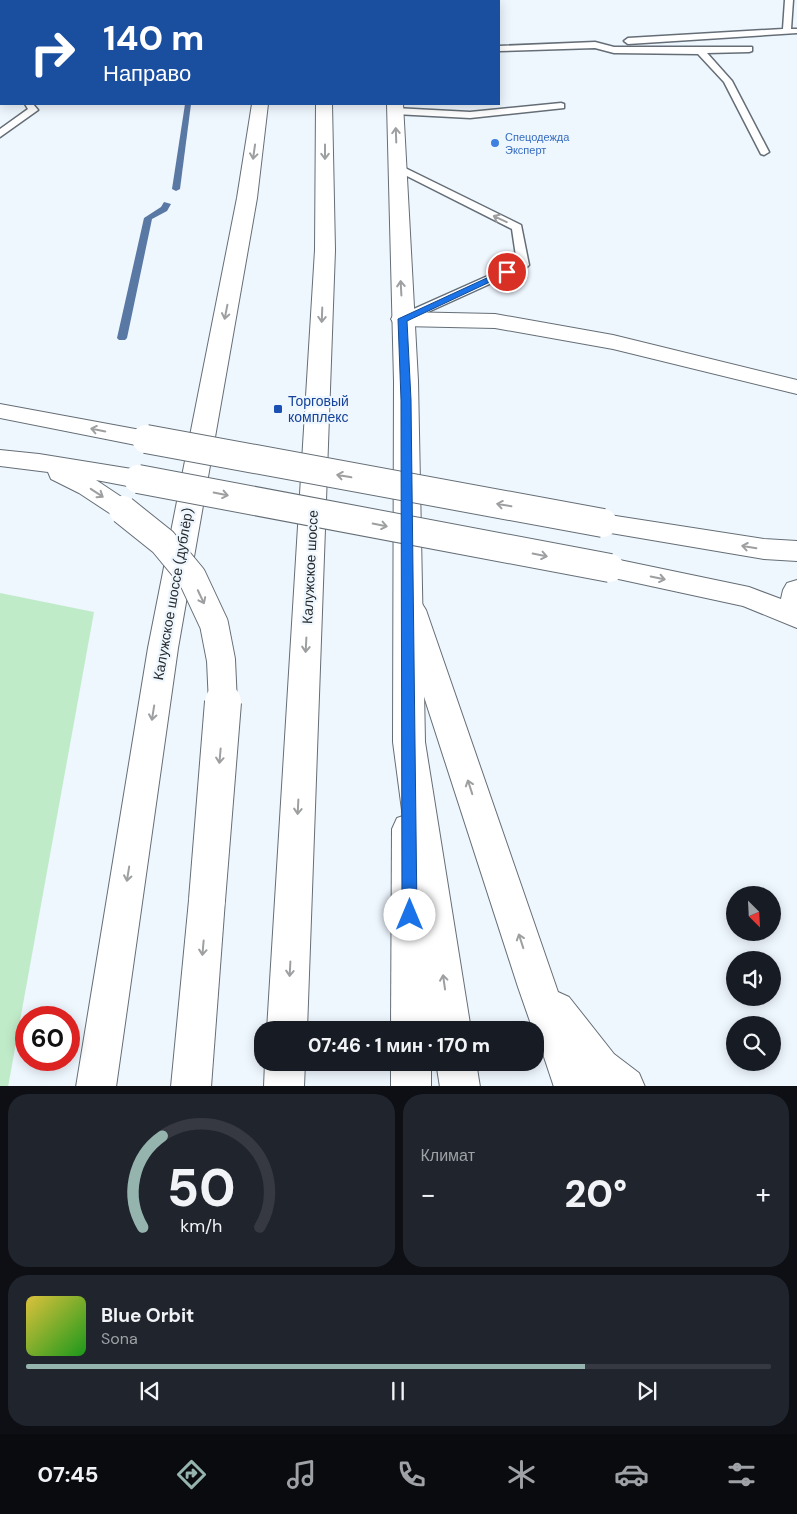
<!DOCTYPE html>
<html lang="ru">
<head>
<meta charset="utf-8">
<style>
	:root { --surface:#171b24; --page:#20242c; --text:#f1f3f6; --muted:#9ea1a6; --line:#363941; --accent:#95b4ae }
	body { margin:0; font-family:"DM Sans",sans-serif; background:var(--page); color:var(--text); height:100vh; display:flex; flex-direction:column; font-size:19px; white-space:nowrap }
	* { box-sizing:border-box; margin:0 }
	p { font-size:16px; color:var(--muted) }
	.icon { flex:none; width:28px; height:28px; fill:none; stroke:currentColor; stroke-width:2; stroke-linecap:round; stroke-linejoin:round }
	.map { position:relative; height:1086px; overflow:hidden }
	.panel { display:flex; flex-direction:column; gap:8px; padding:8px; background:#0d0f14; flex:1 }
	.panel>* { flex:none }
	.guide { position:absolute; left:0px; top:0px; width:500px; height:105px; box-shadow:0 2px 12px #0003; background:#1a4fa0; color:#fff; overflow:hidden }
	.needle { width:32px; rotate:156deg }
	.buttons { position:absolute; left:726px; top:886px; display:grid; gap:10px }
	.buttons a { display:grid; place-items:center; width:55px; height:55px; border-radius:50%; background:var(--surface); box-shadow:0 2px 12px #0003; font-size:25px }
	.speed { position:absolute; left:15px; top:1006px; display:flex; gap:10px; font-size:25px; font-weight:700; text-align:center }
	.speed>* { display:grid; place-content:center; width:65px; height:65px; border-radius:50%; background:var(--surface); box-shadow:0 2px 12px #0003; line-height:1 }
	.speed .limit { border:8px solid #d22; background:#fff; color:#111 }
	.pin { position:absolute; display:grid; place-items:center; width:42px; height:42px; color:#fff; margin:-21px; border:2px solid #fff; border-radius:50%; box-shadow:0 1px 5px #0007 }
	.me { position:absolute; width:55px; margin:-28px; rotate:0deg; stroke-linejoin:round; filter:drop-shadow(0 0 4px #0008) }
	.turn { display:flex; align-items:center; gap:18px; height:105px; padding:0 20px; font-size:22px }
	.turn .icon { width:65px; height:65px; stroke-width:2.5 }
	.turn b { display:block; font-size:35px; line-height:42px }
	.big { font-size:38px; font-weight:800; line-height:1.1 }
	.panel .tile { flex:1; display:flex; flex-direction:column; justify-content:center; gap:8px; min-width:0; padding:0 18px; border-radius:20px; background:var(--page) }
	.panel .dial { align-items:center; gap:0 }
	.dial svg { height:130px; overflow:visible; fill:none; stroke:var(--line); stroke-width:7; stroke-linecap:round; text-anchor:middle }
	.dial text { fill:var(--text); stroke:none }
	.song { display:flex; align-items:center; gap:15px }
	.cover { width:60px; height:60px; border-radius:8px; background:linear-gradient(135deg,hsl(50 70% 55%),hsl(120 70% 35%)) }
	.played { height:5px; border-radius:2px; background:linear-gradient(90deg,var(--accent) 75%,var(--line) 75%) }
	.keys { display:flex; justify-content:space-around; direction:ltr }
	.heat { display:flex; justify-content:space-between; align-items:center; font-size:28px; direction:ltr }
	.panel .tiles { flex:1; display:grid; gap:8px; grid-template-columns:1fr 1fr }
	.tile:last-child { grid-column:span 2 }
	.trip { position:absolute; left:254px; top:1021px; width:290px; height:50px; border-radius:20px; background:var(--surface); box-shadow:0 2px 12px #0003; font-weight:800; line-height:50px; text-align:center }
	.menu { display:flex; height:80px; justify-content:space-around; align-items:center; background:#090b0e; color:var(--muted) }
	.menu .icon { width:35px; height:35px }
	.menu .selected { color:var(--accent) }
	.menu b { font-size:22px; color:var(--text) }
	.map>svg:first-child { display:block }
	.green { fill:#c0ebc9 }
	.lines { fill:none; stroke-linecap:round; stroke-linejoin:round }
	.stream { fill:#5a78a4; fill-rule:evenodd }
	.service-casing { stroke:#656e76; stroke-width:3 }
	.minor-casing { stroke:#656e76; stroke-width:2 }
	.secondary-casing { stroke:#656e76; stroke-width:2 }
	.primary-casing { stroke:#656e76; stroke-width:2 }
	.trunk-casing { stroke:#656e76; stroke-width:2 }
	.service { fill:#fff; fill-rule:evenodd }
	.minor { fill:#fff; fill-rule:evenodd }
	.secondary { fill:#fff; fill-rule:evenodd }
	.primary { fill:#fff; fill-rule:evenodd }
	.trunk { fill:#fff; fill-rule:evenodd }
	.minor-bridge-far1-casing { stroke:#656e76; stroke-width:30; stroke-linecap:butt }
	.minor-bridge-casing { stroke:#656e76; stroke-width:38; stroke-linecap:butt }
	.minor-bridge-far1 { stroke:#fff; stroke-width:28 }
	.minor-bridge { stroke:#fff; stroke-width:36 }
	.oneway { stroke:#9d9fa0 }
	.route { fill:#1a73e8; stroke:#114b97 }
	.shop-dot { fill:#3f7fe0; stroke:#eef6fe; stroke-width:2 }
	.transit-dot { fill:#1a4fb4; stroke:#eef6fe; stroke-width:2 }
	.labels { text-anchor:middle; dominant-baseline:central; stroke-width:4.5; stroke-linejoin:round; paint-order:stroke }
	.far-shop-label { font-size:11px; fill:#366cbe; stroke:#eef6fe; text-anchor:start }
	.transit-label { font-size:14px; fill:#164399; stroke:#eef6fe; text-anchor:start }
	.street-label { font-size:14px; fill:#262a2d; stroke:#eef6fe }
</style>
</head>
<body>
<div class="map">
<svg width="797" height="1087" viewBox="0 0 797 1087">
	<rect width="100%" height="100%" fill="#eef6fe"/>
	<path class="green" d="M0 593 94 612 8 1087 0 1086Z"/>
	<g class="lines">
		<g class="stream">
			<path d="M185 104H191L180 189 176 191 172 189Z"/>
			<path d="M164 202 171 204 167 211 152 219 127 338 125 340H119L117 338 144 218 161 207Z"/>
		</g>
		<defs>
			<g id="service">
				<path d="M785 0H793L791 29H797V33L628 44 624 41 628 38 783 29Z"/>
				<path d="M595 42 614 47H752V51L749 52 707 53 732 81 769 152 764 155 761 154 724 82 698 54 614 53 595 48 499 51V46Z"/>
				<rect x="0" y="63" width="1" height="6"/>
				<rect x="0" y="83" width="1" height="6"/>
				<path d="M561 103 564 104V108L470 118 395 114 390 111 395 108 470 112Z"/>
				<path d="M25 104H33L38 110 0 137V129L28 109Z"/>
				<path d="M397 164 521 225 529 265 527 267 406 322H398L396 319 398 316 517 263 512 229 393 169V165Z"/>
			</g>
			<g id="minor">
				<rect x="0" y="53" width="1" height="10"/>
				<path d="M402 312 495 314 613 335 797 380V394L613 349 495 328 402 326 394 324 391 319 394 314Z"/>
				<path d="M0 404 146 431 155 433 159 439 155 445 146 447 0 418Z"/>
				<path d="M0 450 39 454 138 470 147 473 151 479 147 485 138 488 96 480 132 504 136 510 132 516 123 519 114 516 79 493 51 479 48 472 0 466Z"/>
				<path d="M603 514 764 539 797 541V561L764 559 593 530 589 523 593 516Z"/>
				<path d="M610 558 749 587 781 599 783 590 787 583 797 580V628L743 606 600 575 596 568 600 561Z"/>
				<path d="M411 599 421 602 426 610 558 992 569 997 614 1054 639 1073 645 1087H554L535 1030H533L518 987 396 610 401 602Z"/>
				<path d="M207 884 220 888 225 900 211 1087H171L189 900 194 888Z"/>
			</g>
			<rect id="secondary" x="395" y="0" width="14" height="1"/>
			<g id="primary">
				<path d="M409 814 421 818 426 829 431 1030H391L392 829 397 818Z"/>
				<rect x="391" y="1062" width="40" height="25"/>
			</g>
			<g id="trunk">
				<rect x="283" y="0" width="14" height="1"/>
				<rect x="316" y="0" width="14" height="1"/>
				<rect x="383" y="0" width="14" height="1"/>
				<path d="M252 104H268L257 198 178 648 116 1087H76L148 648 237 198Z"/>
				<path d="M316 104H332L335 250 307 1030H267L315 250Z"/>
				<path d="M387 104H403L418 381 425 742 471 1030H431L393 742 394 381Z"/>
				<path d="M265 1062H305L304 1087H264Z"/>
				<path d="M436 1062H476L480 1087H440Z"/>
			</g>
		</defs>
		<use href="#service" class="service-casing"/>
		<use href="#minor" class="minor-casing"/>
		<use href="#secondary" class="secondary-casing"/>
		<use href="#primary" class="primary-casing"/>
		<use href="#trunk" class="trunk-casing"/>
		<use href="#service" class="service"/>
		<use href="#minor" class="minor"/>
		<use href="#secondary" class="secondary"/>
		<use href="#primary" class="primary"/>
		<use href="#trunk" class="trunk"/>
		<defs>
			<g id="minor-bridge-far1">
				<path d="M146 439 603 523"/>
				<path d="M138 479 610 568"/>
				<path d="M123 510 163 542 192 577 214 624 221 660 223 704"/>
			</g>
			<path id="minor-bridge" d="M207 900 223 702"/>
		</defs>
		<use href="#minor-bridge-far1" class="minor-bridge-far1-casing"/>
		<use href="#minor-bridge" class="minor-bridge-casing"/>
		<use href="#minor-bridge-far1" class="minor-bridge-far1"/>
		<use href="#minor-bridge" class="minor-bridge"/>
	</g>
	<defs><path id="oneway-shaft" d="M-6 0H5M1.5-3L5.5 0L1.5 3" fill="none" stroke-width="1.6" stroke-linecap="round" stroke-linejoin="round" transform="scale(1.25)"/></defs>
	<g class="oneway">
		<use href="#oneway-shaft" transform="translate(396 135) rotate(-92)"/>
		<use href="#oneway-shaft" transform="translate(254 152) rotate(98)"/>
		<use href="#oneway-shaft" transform="translate(325 152) rotate(90)"/>
		<use href="#oneway-shaft" transform="translate(500 219) rotate(-155)"/>
		<use href="#oneway-shaft" transform="translate(401 288) rotate(-93)"/>
		<use href="#oneway-shaft" transform="translate(226 312) rotate(101)"/>
		<use href="#oneway-shaft" transform="translate(322 315) rotate(92)"/>
		<use href="#oneway-shaft" transform="translate(98 430) rotate(-169)"/>
		<use href="#oneway-shaft" transform="translate(344 476) rotate(-170)"/>
		<use href="#oneway-shaft" transform="translate(97 493) rotate(33)"/>
		<use href="#oneway-shaft" transform="translate(221 494) rotate(11)"/>
		<use href="#oneway-shaft" transform="translate(504 505) rotate(-170)"/>
		<use href="#oneway-shaft" transform="translate(380 525) rotate(11)"/>
		<use href="#oneway-shaft" transform="translate(749 547) rotate(-171)"/>
		<use href="#oneway-shaft" transform="translate(540 555) rotate(11)"/>
		<use href="#oneway-shaft" transform="translate(658 578) rotate(12)"/>
		<use href="#oneway-shaft" transform="translate(201 597) rotate(65)"/>
		<use href="#oneway-shaft" transform="translate(306 645) rotate(93)"/>
		<use href="#oneway-shaft" transform="translate(153 713) rotate(99)"/>
		<use href="#oneway-shaft" transform="translate(220 756) rotate(95)"/>
		<use href="#oneway-shaft" transform="translate(470 787) rotate(-108)"/>
		<use href="#oneway-shaft" transform="translate(298 807) rotate(93)"/>
		<use href="#oneway-shaft" transform="translate(128 874) rotate(99)"/>
		<use href="#oneway-shaft" transform="translate(521 941) rotate(-108)"/>
		<use href="#oneway-shaft" transform="translate(203 948) rotate(95)"/>
		<use href="#oneway-shaft" transform="translate(290 969) rotate(93)"/>
		<use href="#oneway-shaft" transform="translate(444 982) rotate(-98)"/>
	</g>
	<path class="route" d="M504 270 511 272 407 321 411 400 417 915 415 920 410 922 404 920 402 915 401 400 398 319Z"/>
	<circle class="shop-dot" cx="495" cy="143" r="5"/>
	<rect class="transit-dot" x="273" y="404" width="10" height="10" rx="2.5"/>
	<g class="labels">
		<g class="far-shop-label">
			<text x="505" y="137">Спецодежда<tspan x="505" dy="13">Эксперт</tspan></text>
		</g>
		<g class="transit-label">
			<text x="288" y="401">Торговый<tspan x="288" dy="16">комплекс</tspan></text>
		</g>
		<g class="street-label">
			<text transform="translate(310 567) rotate(-87)">Калужское шоссе</text>
			<text transform="translate(173 594) rotate(-80)">Калужское шоссе (дублёр)</text>
		</g>
	</g>
</svg>
<div class="buttons">
<a><svg class="needle" viewBox="-14 -14 28 28"><path d="M0-13l5 13h-10z" fill="#e53935"/><path d="M0 13l5-13h-10z" fill="#9ea1a6"/></svg></a>
<a><svg class="icon" aria-label="sound" viewBox="0 0 24 24"><path d="M4 9h4l5-4v14l-5-4H4zM17 9q2 3 0 6"/></svg></a>
<a><svg class="icon" aria-label="search" viewBox="0 0 24 24"><circle cx="10" cy="10" r="6"/><path d="M15 15l6 6"/></svg></a>
</div>
<div class="speed"><div class="limit">60</div></div>
<div class="pin" style="left:507px;top:272px;background:#d93025"><svg class="icon" aria-label="arrive" viewBox="0 0 24 24"><path d="M6 21V4h12l-3 4 3 4H6"/></svg></div>
<svg class="me" style="left:410px;top:915px" viewBox="-20 -20 40 40"><circle r="19" fill="#fff"/><path d="M0-13L10 11 0 6-10 11z" fill="#1a73e8"/></svg>
<div class="trip">07:46 · 1 мин · 170 m</div>
<div class="guide">
<div class="turn"><svg class="icon" aria-label="right" viewBox="0 0 24 24"><path d="M7 20v-9h11M14 6l5 5-5 5"/></svg><div><b>140 m</b>Направо</div></div>
</div>
</div>
<section class="panel">
<div class="tiles">
<div class="tile dial"><svg viewBox="0 0 100 80">
<path d="M14 69A42 42 0 1 1 86 69"/>
<path d="M14 69A42 42 0 0 1 26 13" stroke="#95b4ae"/>
<text x="50" y="56" font-size="32" font-weight="700">50</text>
<text x="50" y="72" font-size="11">km/h</text>
</svg></div>
<div class="tile"><p>Климат</p>
<div class="heat"><a>−</a><b class="big">20°</b><a>+</a></div>
</div>
<div class="tile">
<div class="song"><i class="cover"></i><div><b>Blue Orbit</b><p>Sona</p></div></div>
<div class="played"></div>
<div class="keys"><svg class="icon" aria-label="previous" viewBox="0 0 24 24"><path d="M18 5L8 12l10 7zM5 5v14"/></svg><svg class="icon" aria-label="pause" viewBox="0 0 24 24"><path d="M8 5v14M16 5v14"/></svg><svg class="icon" aria-label="next" viewBox="0 0 24 24"><path d="M6 5l10 7-10 7zM19 5v14"/></svg></div>
</div>
</div>
</section>
<nav class="menu">
<b>07:45</b>
<svg class="icon selected" aria-label="directions" viewBox="0 0 24 24"><path d="M12 3l9 9-9 9-9-9zM9 14v-3h6M13 9l2 2-2 2"/></svg>
<svg class="icon" aria-label="music" viewBox="0 0 24 24"><path d="M9 18V5l10-2v13"/><circle cx="6" cy="18" r="3"/><circle cx="16" cy="16" r="3"/></svg>
<svg class="icon" aria-label="phone" viewBox="0 0 24 24"><path d="M5 4h4l2 5-3 2q2 4 5 5l2-3 5 2v4C11 20 4 13 5 4z"/></svg>
<svg class="icon" aria-label="climate" viewBox="0 0 24 24"><path d="M12 3v18M4 7l16 10M4 17L20 7"/></svg>
<svg class="icon" aria-label="car" viewBox="0 0 24 24"><path d="M5 17H2v-5l4-1 3-4h7l3 4 3 1v5h-3M9 17h6M6 11h13"/><circle cx="7" cy="17" r="2"/><circle cx="17" cy="17" r="2"/></svg>
<svg class="icon" aria-label="filters" viewBox="0 0 24 24"><path d="M4 7h16M4 17h16"/><circle cx="9" cy="7" r="2"/><circle cx="15" cy="17" r="2"/></svg>
</nav>
</body>
</html>
